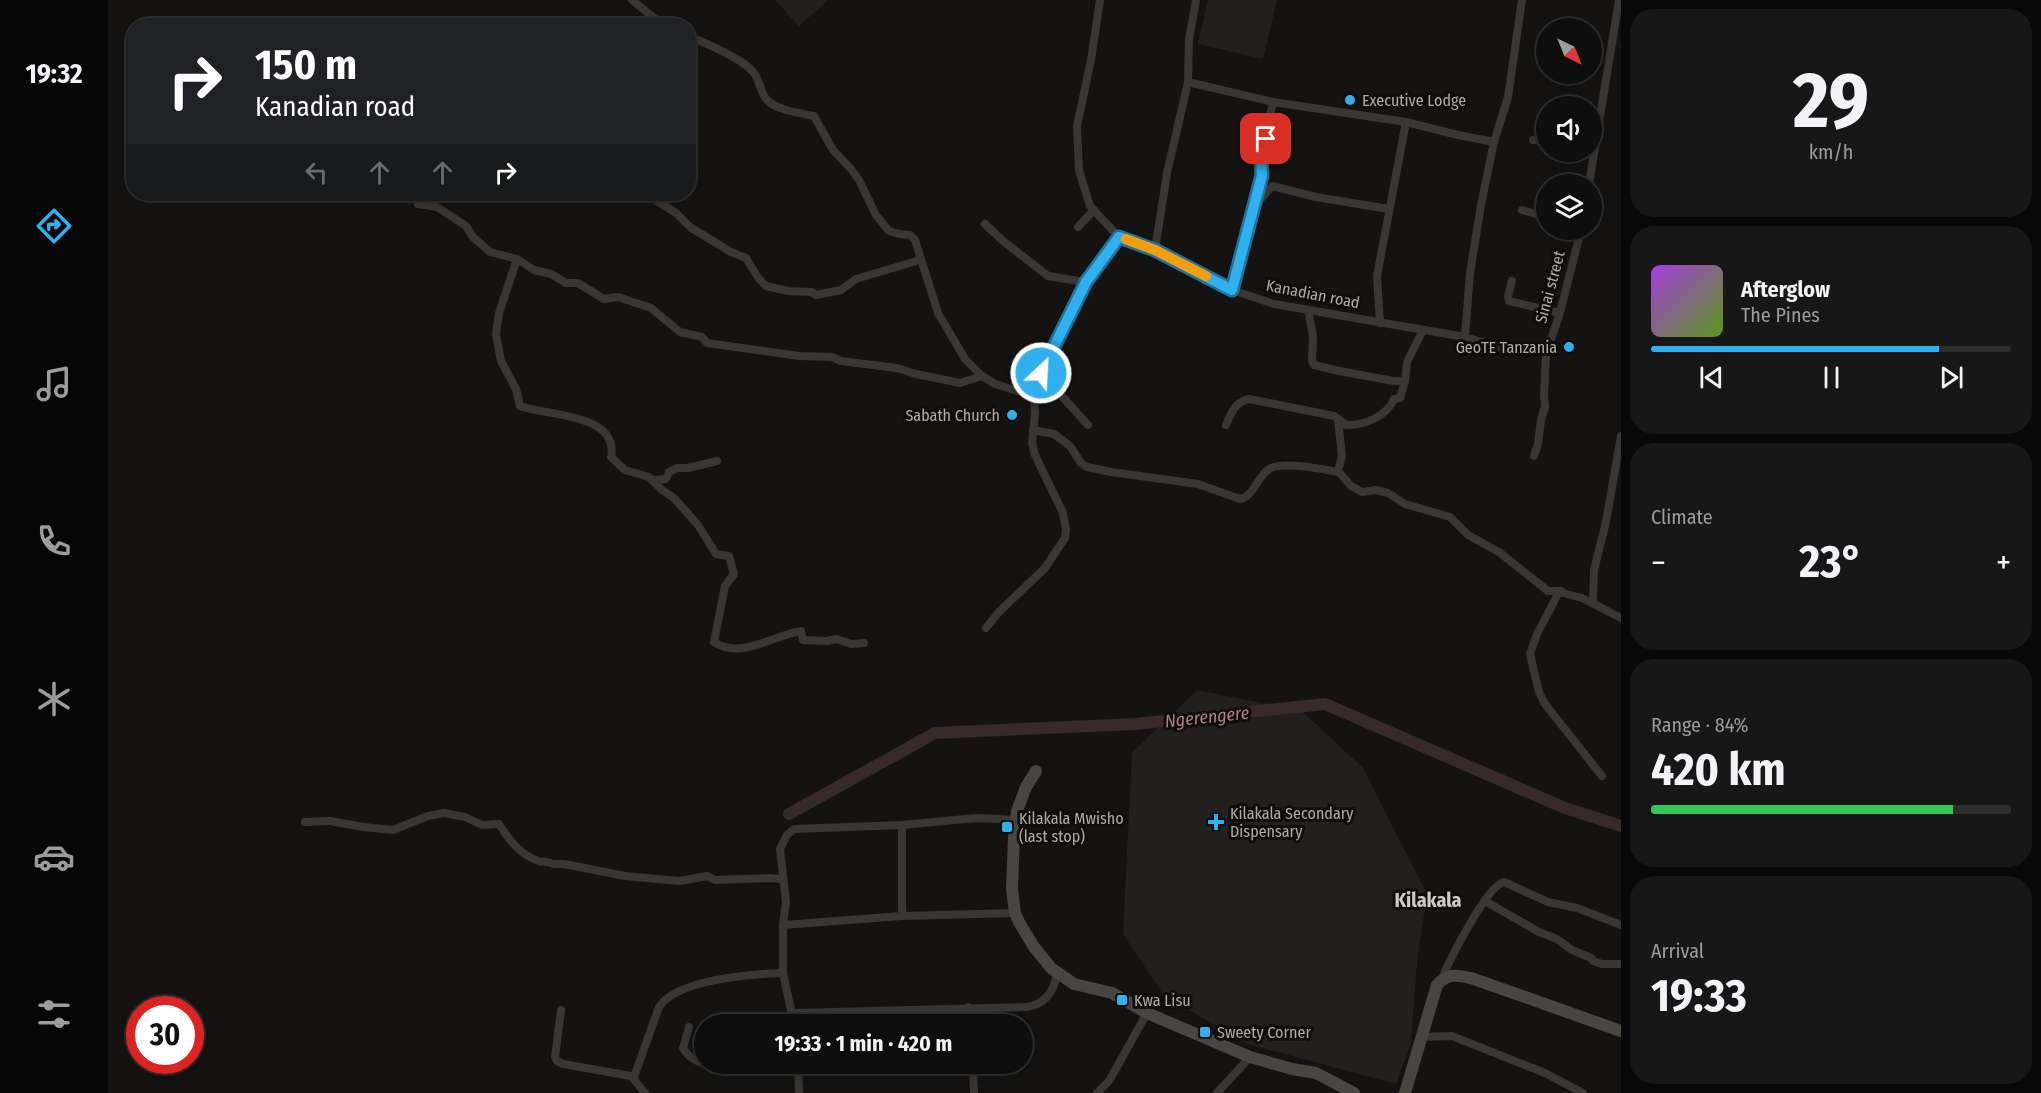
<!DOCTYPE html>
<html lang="en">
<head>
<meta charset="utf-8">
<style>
	:root { --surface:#0f0e0e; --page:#181717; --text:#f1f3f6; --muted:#9b9c9e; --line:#2f2e2e; --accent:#30b0ee }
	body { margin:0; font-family:"Fira Sans Condensed",sans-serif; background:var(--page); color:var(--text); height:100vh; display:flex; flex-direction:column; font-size:22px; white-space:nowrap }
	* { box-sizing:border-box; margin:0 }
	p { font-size:20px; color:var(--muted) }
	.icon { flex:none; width:33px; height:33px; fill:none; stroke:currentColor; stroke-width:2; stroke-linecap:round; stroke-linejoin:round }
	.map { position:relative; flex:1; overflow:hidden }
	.sheet { display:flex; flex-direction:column; gap:9px; padding:9px; background:#080808; width:420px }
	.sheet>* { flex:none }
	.banner { position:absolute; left:18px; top:18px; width:570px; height:183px; border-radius:24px; box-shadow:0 3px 15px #0003,0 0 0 2px var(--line); background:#202124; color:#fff; overflow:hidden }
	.needle { width:39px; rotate:137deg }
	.tools { position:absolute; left:1428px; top:18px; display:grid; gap:12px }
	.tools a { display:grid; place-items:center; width:66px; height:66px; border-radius:50%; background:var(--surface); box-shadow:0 3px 15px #0003,0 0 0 2px var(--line); font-size:30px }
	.speed { position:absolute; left:18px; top:996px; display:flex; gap:12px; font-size:30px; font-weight:700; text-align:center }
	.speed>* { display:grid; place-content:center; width:78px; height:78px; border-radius:50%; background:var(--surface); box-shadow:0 3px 15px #0003,0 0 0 2px var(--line); line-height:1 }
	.speed .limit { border:9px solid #d22; background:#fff; color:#111 }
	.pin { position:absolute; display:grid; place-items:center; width:51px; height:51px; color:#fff; margin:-26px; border-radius:12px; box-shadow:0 3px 9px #0006 }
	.me { position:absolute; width:66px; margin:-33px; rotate:25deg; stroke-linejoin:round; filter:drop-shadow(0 0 4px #0008) }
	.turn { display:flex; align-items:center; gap:21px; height:126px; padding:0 30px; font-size:27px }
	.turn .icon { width:78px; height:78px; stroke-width:2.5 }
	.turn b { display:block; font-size:42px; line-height:51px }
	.lanes { display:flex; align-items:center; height:57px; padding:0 30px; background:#0003; justify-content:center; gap:30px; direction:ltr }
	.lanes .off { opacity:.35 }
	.big { font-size:45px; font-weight:700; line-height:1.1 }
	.sheet .widget { flex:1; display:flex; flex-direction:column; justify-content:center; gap:9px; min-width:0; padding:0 21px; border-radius:24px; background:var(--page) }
	.sheet .dial { align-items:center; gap:0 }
	.dial b { font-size:78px; line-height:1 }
	.song { display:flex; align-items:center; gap:18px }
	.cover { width:72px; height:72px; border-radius:9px; background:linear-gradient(135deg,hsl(280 70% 55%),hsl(90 70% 35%)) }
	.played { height:6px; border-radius:3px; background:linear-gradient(90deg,var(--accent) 80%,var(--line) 80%) }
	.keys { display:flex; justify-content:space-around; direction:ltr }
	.heat { display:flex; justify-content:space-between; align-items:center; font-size:33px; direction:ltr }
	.charge { height:9px; border-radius:4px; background:linear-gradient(90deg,#34c759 84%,var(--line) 0) }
	.trip { position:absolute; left:586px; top:1014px; width:339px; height:60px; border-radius:30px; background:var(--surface); box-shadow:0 3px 15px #0003,0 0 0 2px var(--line); font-weight:700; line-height:60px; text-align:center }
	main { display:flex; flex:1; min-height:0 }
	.menu { display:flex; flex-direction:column; width:108px; justify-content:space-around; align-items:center; background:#060606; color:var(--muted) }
	.menu .icon { width:42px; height:42px }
	.menu .selected { color:var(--accent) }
	.menu b { font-size:27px; color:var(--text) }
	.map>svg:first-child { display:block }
	.built { fill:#21201e }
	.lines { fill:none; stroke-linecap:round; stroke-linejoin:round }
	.river { stroke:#372a29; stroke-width:12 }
	.street { stroke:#393633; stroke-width:8 }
	.secondary { stroke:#494541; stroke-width:12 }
	.route-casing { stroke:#1f729b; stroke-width:15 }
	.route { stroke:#30b0ee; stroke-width:10 }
	.slow { stroke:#f59e0b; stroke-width:10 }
	.poi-dot { fill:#30b0ee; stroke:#0f0e0d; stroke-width:2 }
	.labels { text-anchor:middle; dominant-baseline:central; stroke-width:6; stroke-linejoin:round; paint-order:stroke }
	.poi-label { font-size:16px; fill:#b4aaa4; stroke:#0f0e0d; text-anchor:start }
	.street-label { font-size:16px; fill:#b4aaa4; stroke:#0f0e0d }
	.water-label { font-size:18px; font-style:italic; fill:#af827b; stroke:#0f0e0d }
	.quarter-label { font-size:20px; font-weight:bold; fill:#d0c9c5; stroke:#0f0e0d }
</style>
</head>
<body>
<main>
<nav class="menu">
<b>19:32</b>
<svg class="icon selected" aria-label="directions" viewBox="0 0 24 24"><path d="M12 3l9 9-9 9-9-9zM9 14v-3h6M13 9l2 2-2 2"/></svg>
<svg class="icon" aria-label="music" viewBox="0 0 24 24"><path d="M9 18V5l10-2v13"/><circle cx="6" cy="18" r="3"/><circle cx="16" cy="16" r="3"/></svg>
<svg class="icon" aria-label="phone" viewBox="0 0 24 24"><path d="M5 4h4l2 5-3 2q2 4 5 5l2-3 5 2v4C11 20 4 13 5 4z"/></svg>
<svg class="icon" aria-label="climate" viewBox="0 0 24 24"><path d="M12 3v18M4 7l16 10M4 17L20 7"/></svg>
<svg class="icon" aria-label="car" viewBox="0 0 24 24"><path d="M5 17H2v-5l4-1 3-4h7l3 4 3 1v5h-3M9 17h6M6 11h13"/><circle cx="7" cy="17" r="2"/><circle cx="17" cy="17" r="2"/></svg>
<svg class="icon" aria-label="filters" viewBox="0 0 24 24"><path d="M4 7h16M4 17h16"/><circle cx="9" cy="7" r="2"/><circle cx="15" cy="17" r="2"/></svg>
</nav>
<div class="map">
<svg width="1513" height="1093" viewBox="0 0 1513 1093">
	<rect width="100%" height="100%" fill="#141312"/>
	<g class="built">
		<path d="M667 0H720L691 26Z"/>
		<path d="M1100 0H1169L1155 59 1090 44Z"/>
		<path d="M1089 690 1194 711 1255 768 1319 894 1309 962 1303 1044 1288 1084 1136 1043 1055 994 1015 934 1024 753Z"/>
	</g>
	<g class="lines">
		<path class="river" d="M681 814 827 733 1027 724 1217 704 1457 808 1513 826"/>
		<g class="street">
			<path d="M524 0 556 26"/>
			<path d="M992 0 983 60 969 126 971 170 982 206 1011 237 1047 250 1124 290 1166 304 1357 337 1394 348 1439 352"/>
			<path d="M580 36C596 42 637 60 646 73 653 82 652 95 661 102 673 111 692 113 706 116L725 150 743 169 751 180 768 215 781 231 791 234 802 235 807 240 830 313 857 359 874 376 887 384 926 396"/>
			<path d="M1080 82 1165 102 1298 122 1350 135 1386 142"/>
			<path d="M1425 140 1438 141"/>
			<path d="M1481 184 1511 0"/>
			<path d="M538 194 568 213 582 227 623 252 638 258 651 279 658 286 680 291 704 292 708 295 733 290 748 279 812 260"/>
			<path d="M310 204 329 207 358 226 365 237 382 252 409 259 426 270 443 274 458 283H470L496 299 510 297 543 308 572 332 594 337 599 343 692 356 724 357 733 361 789 368 808 374 852 383 874 376"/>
			<path d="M1147 206 1164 186 1208 197 1281 209"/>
			<path d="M1414 210 1438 217"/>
			<path d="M877 224 895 241 940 276 977 282"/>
			<path d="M970 227 986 210"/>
			<path d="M1047 250 1059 173 1080 82 1081 40 1088 0"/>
			<path d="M409 259 391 313 388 334 393 361 408 389 412 406C439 416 511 413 503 457L517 470 541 477 554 490 566 498 590 525 608 554 621 556 626 574 617 586 606 642C632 660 666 635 693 631L695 640 719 641 729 639 743 644 756 643"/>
			<path d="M1404 281 1400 296 1401 301 1452 313"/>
			<path d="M1124 290 1153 175V158L1165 102"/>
			<path d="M1200 310 1205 336 1204 361 1206 365 1231 371 1286 381H1297"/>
			<path d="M1272 323 1269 276 1298 122"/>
			<path d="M1357 337 1362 273 1373 205 1386 142 1400 97 1414 0"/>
			<path d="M933 373 980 425"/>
			<path d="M1230 419 1234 456 1230 471 1243 486 1254 492 1268 490 1280 493 1297 504 1342 517 1360 535 1391 552 1440 591H1453"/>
			<path d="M1118 425C1123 413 1127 402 1141 399L1226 416 1238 425C1256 426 1279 416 1286 399L1292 398 1297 381 1299 362 1315 330"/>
			<path d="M925 430 946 434 962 446 973 463 979 467 1003 472 1090 484 1132 499C1146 496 1149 477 1161 469 1174 461 1214 469 1230 472"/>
			<path d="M1426 456 1430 444 1433 420 1437 407 1436 395 1438 354 1452 313 1473 230"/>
			<path d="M545 480 558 479 561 472 569 468H580L609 461"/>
			<path d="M1485 603 1486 570 1498 522 1513 436"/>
			<path d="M878 628 891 612 937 568 957 538 958 530 955 513 927 455 924 443 927 413 926 396 933 373 977 282 1011 237"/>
			<path d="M1494 776 1437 704 1431 692 1422 654 1429 634 1451 592 1474 598 1513 618"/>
			<path d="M197 822 222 821 255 827 285 830 320 816 336 813 357 817 374 825 391 824C400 839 413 856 431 861 437 863 439 860 445 864H456L517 876 572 881 599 876 607 880 661 878 675 879"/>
			<path d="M1377 901 1431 932 1449 939 1464 950 1483 958 1485 961 1494 964H1513"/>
			<path d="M794 916V825"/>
			<path d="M675 925 794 916 907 913"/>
			<path d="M1333 981C1340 963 1379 885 1396 882L1440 902 1469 908 1513 925"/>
			<path d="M860 1007V1024"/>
			<path d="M453 1010 447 1057 449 1061 455 1064 523 1076 537 1093"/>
			<path d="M685 1013 919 1007C937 1004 946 991 949 974"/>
			<path d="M686 1024 675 973V925L678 902 672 849 679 835 686 829 794 825 868 818 910 820"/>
			<path d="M581 1027 575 1048C592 1079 660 1066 690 1064"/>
			<path d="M1314 1037 1344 1036 1437 1073 1475 1093"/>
			<path d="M690 1064 691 1093"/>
			<path d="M865 1064 866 1093"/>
			<path d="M526 1077 551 1007C569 979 645 974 675 973"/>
			<path d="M989 1093 1001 1081 1039 1013"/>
			<path d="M1109 1093 1142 1057"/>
		</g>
		<g class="secondary">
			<path d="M928 771 918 787 909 811 906 838 904 889 907 913 911 922 926 947 943 968 966 984 1004 993 1039 1013 1142 1057 1184 1069 1208 1073 1246 1093"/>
			<path d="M1297 1093 1329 985C1340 973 1348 975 1363 978L1513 1031"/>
		</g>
	</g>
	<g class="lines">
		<defs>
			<path id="route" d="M933 373 978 282 1011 237 1047 250 1124 290 1154 175 1153 158 1158 139"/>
		</defs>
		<use href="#route" class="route-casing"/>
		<use href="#route" class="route"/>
		<path class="slow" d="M1018 239 1047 250 1098 276"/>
	</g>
	<g class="poi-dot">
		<circle cx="1242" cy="100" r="6"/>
		<circle cx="1461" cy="347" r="6"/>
		<circle cx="904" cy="415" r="6"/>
		<path d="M1105 813h6v6h6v6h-6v6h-6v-6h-6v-6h6z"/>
		<rect x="893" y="821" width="12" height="12" rx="3"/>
		<rect x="1008" y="994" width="12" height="12" rx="3"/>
		<rect x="1091" y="1026" width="12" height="12" rx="3"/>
	</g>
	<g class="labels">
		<g class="poi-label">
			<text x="1254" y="100">Executive Lodge</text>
			<text x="1449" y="347" text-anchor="end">GeoTE Tanzania</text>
			<text x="892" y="415" text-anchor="end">Sabath Church</text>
			<text x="1122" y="813">Kilakala Secondary<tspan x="1122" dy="18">Dispensary</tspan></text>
			<text x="911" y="818">Kilakala Mwisho<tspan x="911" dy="18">(last stop)</tspan></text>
			<text x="1026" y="1000">Kwa Lisu</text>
			<text x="1109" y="1032">Sweety Corner</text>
		</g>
		<g class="street-label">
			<text transform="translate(1442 287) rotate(-75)">Sinai street</text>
			<text transform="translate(1205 294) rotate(11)">Kanadian road</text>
		</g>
		<g class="water-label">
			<text transform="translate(1099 717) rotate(-6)">Ngerengere</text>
		</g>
		<g class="quarter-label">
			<text x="1320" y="900">Kilakala</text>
		</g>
	</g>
</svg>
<div class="tools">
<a><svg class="needle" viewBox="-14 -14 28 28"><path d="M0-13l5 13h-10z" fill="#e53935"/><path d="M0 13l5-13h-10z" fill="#9b9c9e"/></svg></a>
<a><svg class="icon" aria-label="sound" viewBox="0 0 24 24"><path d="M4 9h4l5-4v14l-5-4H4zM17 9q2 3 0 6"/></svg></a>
<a><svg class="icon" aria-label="layers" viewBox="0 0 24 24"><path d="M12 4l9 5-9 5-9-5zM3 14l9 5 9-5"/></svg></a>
</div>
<div class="speed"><div class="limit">30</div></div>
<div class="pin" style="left:1158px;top:139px;background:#d93025"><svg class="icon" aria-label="arrive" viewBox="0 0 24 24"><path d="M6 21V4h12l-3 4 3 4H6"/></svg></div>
<svg class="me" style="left:933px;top:373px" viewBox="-20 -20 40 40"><circle r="17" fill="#30b0ee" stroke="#fff" stroke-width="3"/><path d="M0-11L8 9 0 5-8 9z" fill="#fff"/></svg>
<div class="trip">19:33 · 1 min · 420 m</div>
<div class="banner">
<div class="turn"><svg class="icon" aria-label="right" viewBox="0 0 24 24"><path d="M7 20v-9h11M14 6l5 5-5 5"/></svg><div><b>150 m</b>Kanadian road</div></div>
<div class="lanes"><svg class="icon off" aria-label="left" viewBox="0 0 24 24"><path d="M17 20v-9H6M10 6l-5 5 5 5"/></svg><svg class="icon off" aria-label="ahead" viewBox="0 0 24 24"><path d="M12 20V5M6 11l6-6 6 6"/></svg><svg class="icon off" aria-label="ahead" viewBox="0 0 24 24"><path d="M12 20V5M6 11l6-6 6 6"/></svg><svg class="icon" aria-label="right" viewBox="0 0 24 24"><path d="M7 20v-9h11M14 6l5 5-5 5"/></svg></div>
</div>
</div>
<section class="sheet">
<div class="widget dial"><b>29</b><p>km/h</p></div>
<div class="widget">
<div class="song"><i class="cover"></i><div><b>Afterglow</b><p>The Pines</p></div></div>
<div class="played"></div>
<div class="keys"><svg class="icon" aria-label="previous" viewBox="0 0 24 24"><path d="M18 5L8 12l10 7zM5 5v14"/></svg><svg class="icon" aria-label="pause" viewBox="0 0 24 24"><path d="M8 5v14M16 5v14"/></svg><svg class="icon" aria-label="next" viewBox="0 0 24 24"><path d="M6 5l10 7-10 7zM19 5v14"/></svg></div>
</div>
<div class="widget"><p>Climate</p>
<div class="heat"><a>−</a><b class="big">23°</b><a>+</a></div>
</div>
<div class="widget"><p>Range · 84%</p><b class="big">420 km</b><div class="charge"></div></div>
<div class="widget"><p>Arrival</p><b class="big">19:33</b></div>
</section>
</main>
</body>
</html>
